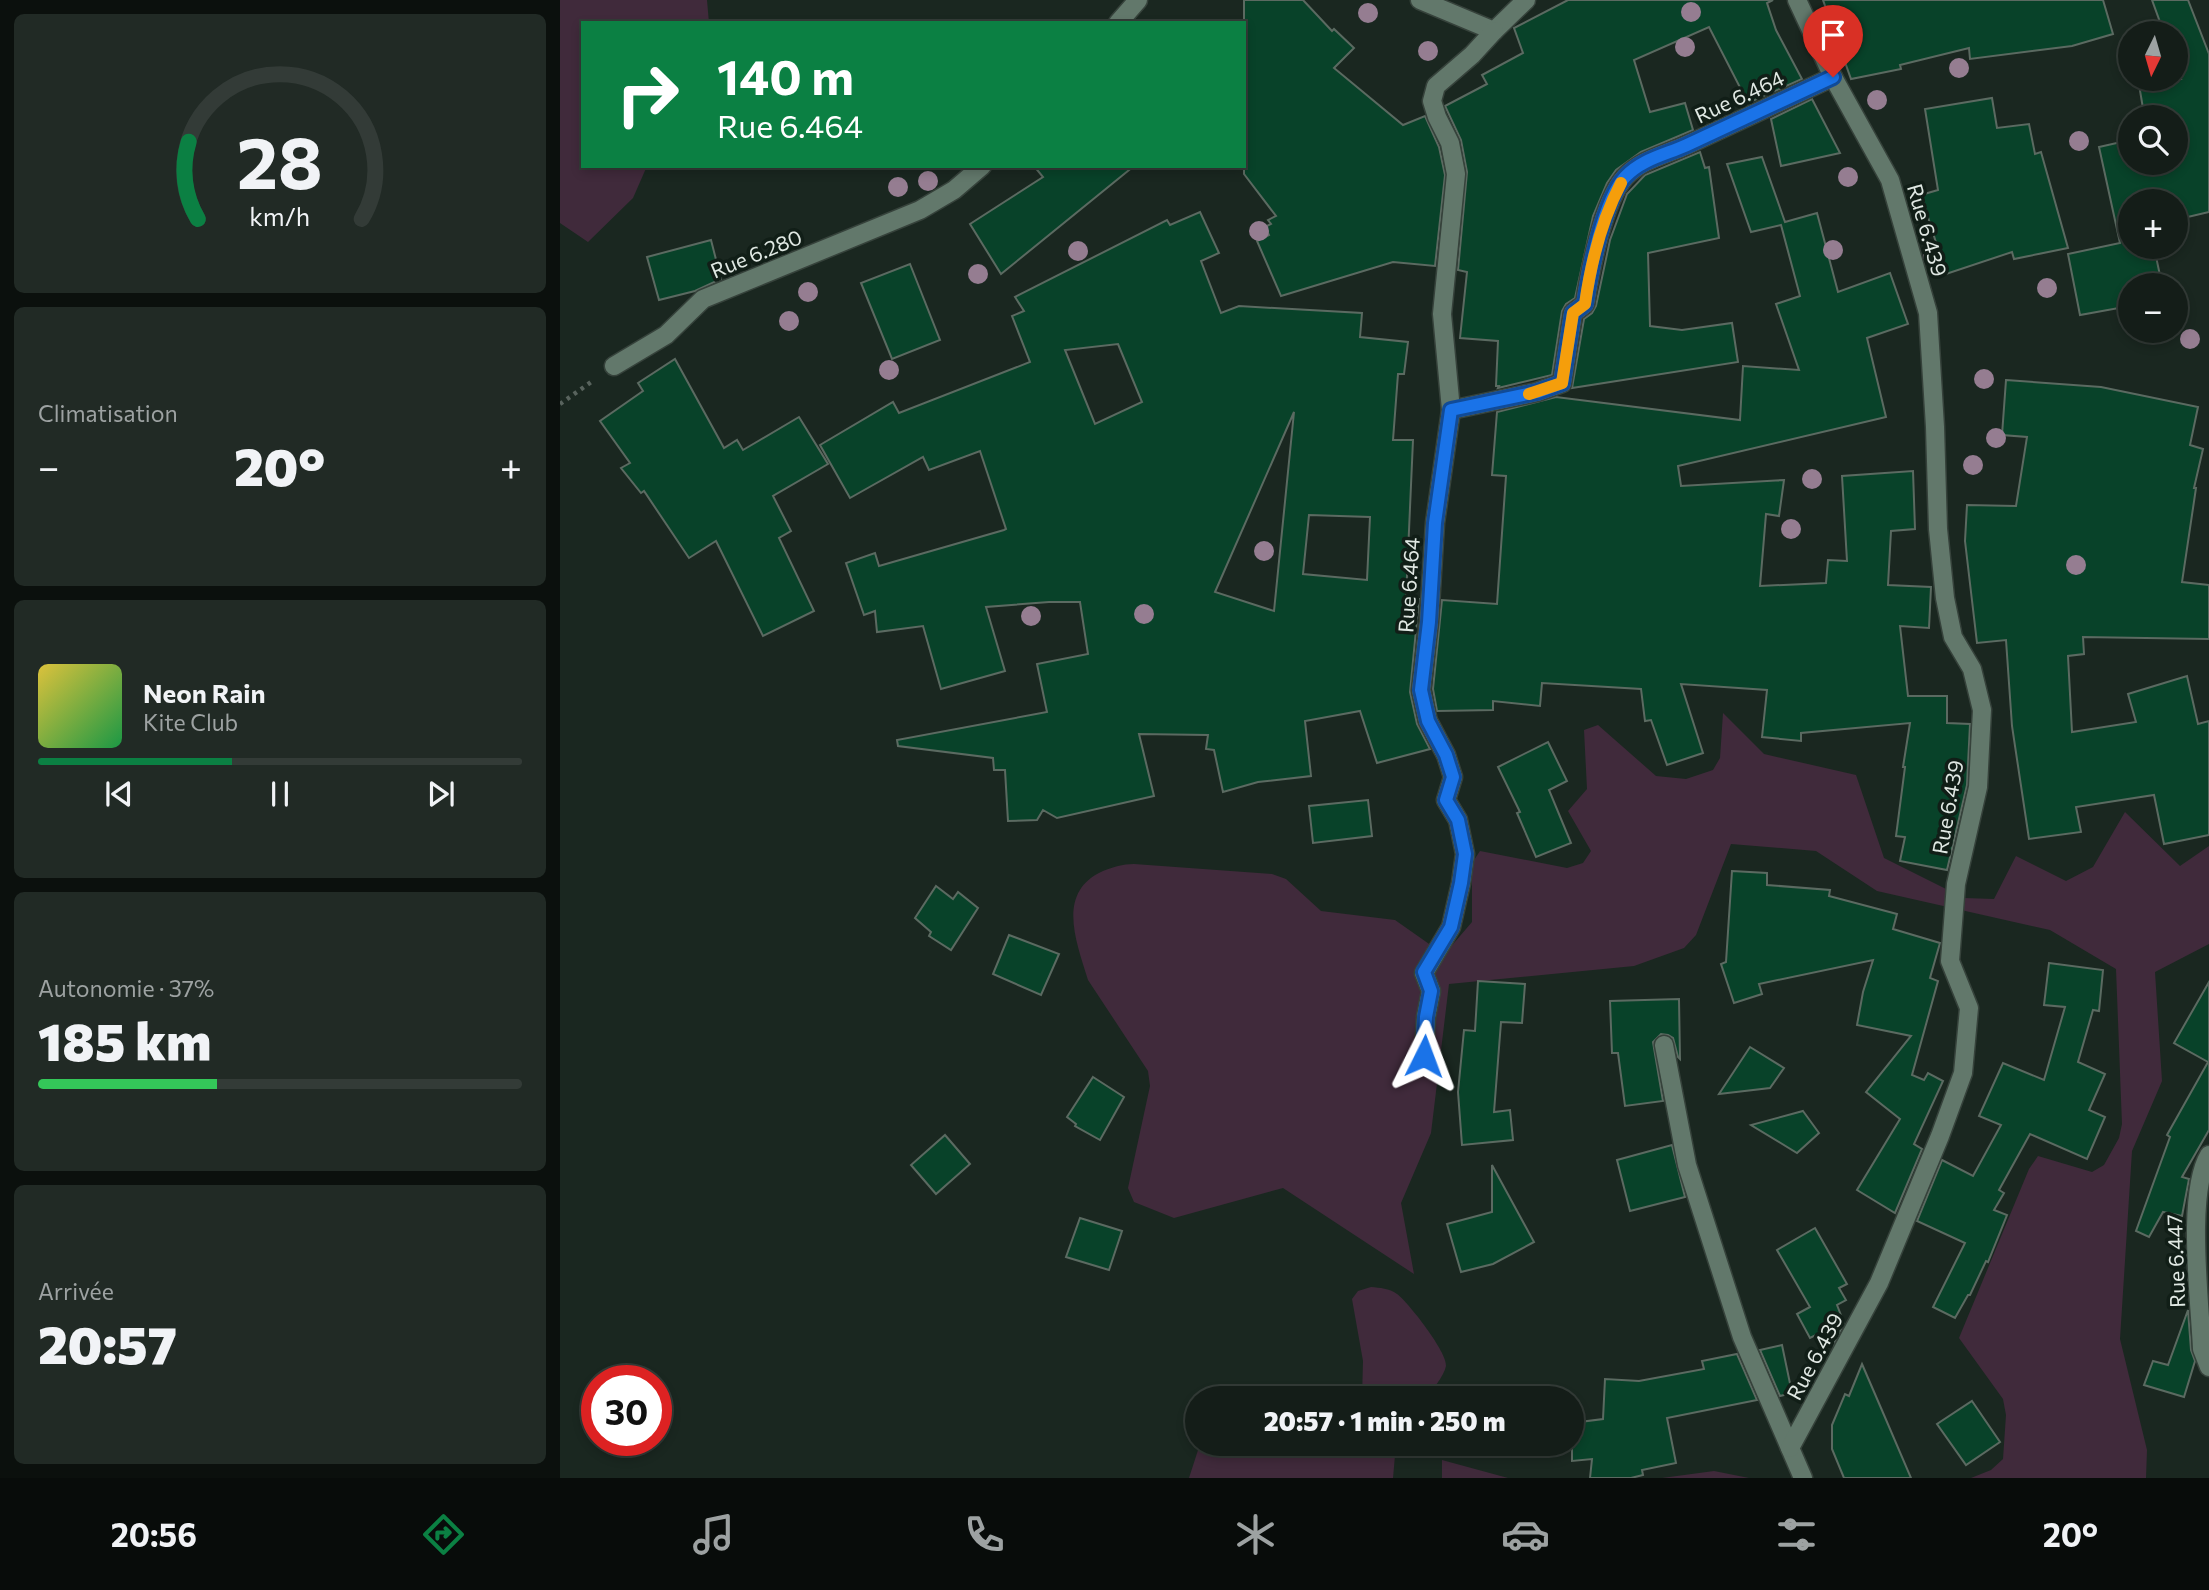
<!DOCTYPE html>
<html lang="fr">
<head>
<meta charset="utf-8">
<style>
	:root { --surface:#141d18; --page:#212a25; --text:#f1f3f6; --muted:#9da2a2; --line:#333b37; --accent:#0b8043 }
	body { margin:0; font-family:Commissioner,sans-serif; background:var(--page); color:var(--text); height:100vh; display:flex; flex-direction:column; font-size:26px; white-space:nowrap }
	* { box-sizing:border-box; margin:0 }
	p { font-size:23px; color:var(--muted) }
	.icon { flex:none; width:38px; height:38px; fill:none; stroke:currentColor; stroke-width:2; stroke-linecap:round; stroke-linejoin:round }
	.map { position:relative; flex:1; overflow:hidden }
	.drawer { display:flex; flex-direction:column; gap:14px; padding:14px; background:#0b100d; width:560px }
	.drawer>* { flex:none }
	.guide { position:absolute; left:21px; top:21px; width:665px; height:147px; border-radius:0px; box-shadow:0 4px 10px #0003,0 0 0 2px var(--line); background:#0b8043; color:#fff; overflow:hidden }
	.needle { width:46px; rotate:185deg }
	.tools { position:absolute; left:1558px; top:21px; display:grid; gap:14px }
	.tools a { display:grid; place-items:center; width:70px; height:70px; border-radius:50%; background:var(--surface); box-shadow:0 4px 10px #0003,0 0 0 2px var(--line); font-size:35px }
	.speed { position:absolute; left:21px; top:1365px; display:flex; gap:14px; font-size:35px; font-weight:700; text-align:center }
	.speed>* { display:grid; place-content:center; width:91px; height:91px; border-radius:50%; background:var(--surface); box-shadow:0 4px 10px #0003,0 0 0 2px var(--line); line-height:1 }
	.speed .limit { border:10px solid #d22; background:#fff; color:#111 }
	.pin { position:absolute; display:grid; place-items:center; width:60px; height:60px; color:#fff; margin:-72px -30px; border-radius:50% 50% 50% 0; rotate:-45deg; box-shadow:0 0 7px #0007 }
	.pin .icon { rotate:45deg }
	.me { position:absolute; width:77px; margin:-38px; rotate:3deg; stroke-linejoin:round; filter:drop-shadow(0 0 5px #0008) }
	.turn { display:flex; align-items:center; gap:24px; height:147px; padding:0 21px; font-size:32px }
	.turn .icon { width:91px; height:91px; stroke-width:2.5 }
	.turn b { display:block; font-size:49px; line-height:60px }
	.big { font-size:52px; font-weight:800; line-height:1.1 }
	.drawer .widget { flex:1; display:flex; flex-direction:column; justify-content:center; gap:10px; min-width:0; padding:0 24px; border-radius:10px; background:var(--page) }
	.drawer .dial { align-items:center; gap:0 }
	.dial svg { height:182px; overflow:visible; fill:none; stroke:var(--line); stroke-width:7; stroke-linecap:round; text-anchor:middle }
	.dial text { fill:var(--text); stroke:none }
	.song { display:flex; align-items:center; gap:21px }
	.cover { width:84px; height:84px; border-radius:10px; background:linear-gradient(135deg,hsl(50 70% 55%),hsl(140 70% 35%)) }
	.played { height:7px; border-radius:4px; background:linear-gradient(90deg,var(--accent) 40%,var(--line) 40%) }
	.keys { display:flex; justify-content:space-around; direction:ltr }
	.heat { display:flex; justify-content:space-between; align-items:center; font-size:38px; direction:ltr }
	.charge { height:10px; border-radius:5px; background:linear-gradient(90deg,#34c759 37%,var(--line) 0) }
	.trip { position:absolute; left:625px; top:1386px; width:399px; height:70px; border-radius:35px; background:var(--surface); box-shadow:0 4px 10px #0003,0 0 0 2px var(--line); font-weight:800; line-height:70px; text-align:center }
	.dock { display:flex; height:112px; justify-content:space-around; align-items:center; background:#080c0a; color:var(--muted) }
	.dock .icon { width:49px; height:49px }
	.dock .active { color:var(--accent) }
	.dock b { font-size:32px; color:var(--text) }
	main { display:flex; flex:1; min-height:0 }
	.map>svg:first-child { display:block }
	.green { fill:#402a3b }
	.building { fill:#084229; stroke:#5b6a61; stroke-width:2; fill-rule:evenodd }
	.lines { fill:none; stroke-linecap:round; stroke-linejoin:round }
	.minor-casing { stroke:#36423b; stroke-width:21 }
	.path { stroke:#58635d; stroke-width:4.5; stroke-dasharray:3.5 5; stroke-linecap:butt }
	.minor { stroke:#62786b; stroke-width:18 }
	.tree { fill:#957d91 }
	.route-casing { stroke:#114b97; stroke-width:18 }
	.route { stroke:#1a73e8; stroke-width:12 }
	.slow { stroke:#f59e0b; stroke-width:12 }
	.labels { text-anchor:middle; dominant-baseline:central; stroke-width:7; stroke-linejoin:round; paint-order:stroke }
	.street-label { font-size:21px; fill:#e0e8e3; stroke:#111e17 }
</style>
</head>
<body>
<main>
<section class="drawer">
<div class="widget dial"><svg viewBox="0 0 100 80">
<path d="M14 69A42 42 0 1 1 86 69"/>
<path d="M14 69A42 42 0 0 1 10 35" stroke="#0b8043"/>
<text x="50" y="56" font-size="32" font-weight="700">28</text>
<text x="50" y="72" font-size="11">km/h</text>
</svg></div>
<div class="widget"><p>Climatisation</p>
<div class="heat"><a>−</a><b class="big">20°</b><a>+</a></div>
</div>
<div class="widget">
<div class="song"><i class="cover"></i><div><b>Neon Rain</b><p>Kite Club</p></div></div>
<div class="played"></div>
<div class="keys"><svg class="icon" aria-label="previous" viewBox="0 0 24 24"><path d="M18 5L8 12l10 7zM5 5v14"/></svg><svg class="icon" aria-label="pause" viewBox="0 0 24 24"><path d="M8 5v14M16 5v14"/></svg><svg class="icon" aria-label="next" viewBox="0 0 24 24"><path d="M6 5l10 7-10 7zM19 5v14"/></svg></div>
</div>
<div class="widget"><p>Autonomie · 37%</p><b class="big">185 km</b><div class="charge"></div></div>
<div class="widget"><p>Arrivée</p><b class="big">20:57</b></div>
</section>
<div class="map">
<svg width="1649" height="1478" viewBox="0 0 1649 1478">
	<rect width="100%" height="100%" fill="#1a2720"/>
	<g class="green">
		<path d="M0 0H147L149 23H23V166H87L73 198 28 242 0 223Z"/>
		<path d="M1163 713 1204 754 1296 775 1324 858 1404 898 1434 899 1456 856 1506 881 1533 867 1565 812 1620 866 1649 846V944L1595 972 1602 1081 1572 1151 1560 1339 1587 1450 1586 1478H1411L1431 1470 1443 1459 1446 1415 1443 1399 1399 1338 1469 1169 1478 1156 1532 1172 1544 1165 1559 1138 1562 1124 1556 969 1490 930 1317 891 1256 851 1171 844 1136 935 1124 948 1074 966 889 984 871 1133 841 1203 854 1274 723 1188 614 1218 574 1202 568 1188 590 1086 588 1071 528 980C516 941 496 892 543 871 554 867 562 864 574 864L712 874 726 879 761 911 835 920 872 946 882 957 912 922V863L920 851 1007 868 1023 863 1031 851 1008 811 1027 789 1024 730 1038 725 1096 776 1126 779 1153 770 1160 758Z"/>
		<path d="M811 1287C820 1288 829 1288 837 1294 848 1302 888 1353 886 1366 884 1376 872 1391 864 1398H802L803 1361 792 1299 798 1291Z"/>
		<path d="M640 1444H836L833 1478H629Z"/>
		<path d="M882 1460 948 1478H882Z"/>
		<path d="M1154 1471 1189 1478H1102Z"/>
	</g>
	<g class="building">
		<path d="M684 0H743L772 31 774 29 794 48 774 68 843 125 865 116 879 147 885 175 875 266 833 262 721 296 697 241 709 235 705 227 711 224 708 220 716 216 684 174Z"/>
		<path d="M1008 0H1213L1207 3 1216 30 1242 79 1188 103 1149 27 1074 60 1090 112 1125 103 1133 130 1081 152 1056 170 1047 183 1033 216 1015 298 1006 304 1002 311 992 375 938 388 939 386H936L938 341 900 338 907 272 898 270 907 172 901 140 885 106 927 84 922 75 963 53 954 28Z"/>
		<path d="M1263 0H1543L1553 34 1512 46 1410 59 1409 48 1340 65 1341 69 1291 79Z"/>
		<path d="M1592 0H1628L1649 54V212L1615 220V201H1570V247H1594L1602 285H1570V306L1520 315 1508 254 1560 243 1539 147 1570 140V163H1615V117H1580V115L1584 114 1578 79H1621L1615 63V33H1604Z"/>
		<path d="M1432 98 1437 128 1469 124 1475 154 1481 152 1508 248 1454 259 1452 252 1386 274 1361 195 1378 190 1365 109Z"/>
		<path d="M1252 99 1280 153 1221 166 1211 119Z"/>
		<path d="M1140 152 1145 168 1149 167 1159 238 1088 253 1090 326 1122 330 1172 323 1178 362 1012 388 1024 319 1032 313 1036 306 1050 240 1067 194 1085 175Z"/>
		<path d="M1202 157 1225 222 1257 213 1278 292 1330 273 1348 324 1307 338 1326 417 1118 466 1121 486 1224 480 1219 516 1206 514 1200 586 1266 583 1268 560 1287 561 1282 476 1353 471 1355 529 1331 531 1328 585 1371 587 1369 628 1340 626 1348 696H1387V723L1410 724 1407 785 1387 870 1340 861 1345 837 1336 836 1345 767H1343L1350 723 1241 733V741L1202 737 1207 690 1121 684 1143 753 1107 765 1091 720 1085 721 1081 689 982 683 980 706 933 701V710L877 711 873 689 882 600 937 604 946 476 932 475 937 412 996 397 1180 420 1183 366 1239 370 1216 304 1240 296 1221 225 1191 232 1167 164Z"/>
		<path d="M474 166H574L441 274 410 224 483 177Z"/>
		<path d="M640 212 659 253 641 261 661 313 679 306 802 313 800 337 848 342 844 374H838L833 440H853L846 598 859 599 850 692 857 724 870 749 817 763 800 711 745 721 751 776 698 782 663 792 654 750 646 749 648 735 579 734 594 796 497 818 483 810 477 820 448 821 445 770H434L433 758 338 746 337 740 487 712 477 664 528 654 520 602H489L426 607 445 671 381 689 363 626 317 632 315 611 304 615 286 563 315 553 319 566 444 530 446 529 420 451 369 470 363 457 290 498 260 445 333 402 339 413 470 362 452 316 464 311 455 297 607 220 610 225ZM558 344 582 402 535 424 505 350ZM734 412 714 611 655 592ZM749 515 810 517 807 580 743 574Z"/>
		<path d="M151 240 161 279 135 291 99 300 87 257Z"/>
		<path d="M350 264 380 340 332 359 301 283Z"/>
		<path d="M115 359 164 448 177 440 183 450 239 417 268 464 213 496 231 531 219 538 254 611 203 636 156 541 129 558 84 491 81 493 61 468 70 463 40 421 83 391 78 383Z"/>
		<path d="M1446 380 1541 387 1638 407 1630 445 1643 449 1634 488H1636L1622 582 1649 585V639L1523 637 1524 654 1508 656 1512 732 1576 722 1568 694 1627 676 1638 724 1649 721V835L1604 844 1594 795 1516 807 1521 832 1469 839 1452 726 1446 640 1417 643 1405 541 1407 505 1456 506 1467 437 1442 435Z"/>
		<path d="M988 742 1007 781 989 790 1011 843 976 857 957 813 960 812 938 767Z"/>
		<path d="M808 800 812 836 753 843 749 806Z"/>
		<path d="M1172 871 1207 873V885L1270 890 1269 896 1337 914 1333 929 1380 943 1370 978 1378 981 1352 1075 1364 1080 1368 1073 1383 1081 1354 1144 1362 1149 1335 1213 1297 1190 1340 1119 1306 1092 1351 1036 1297 1025 1303 992 1313 960 1199 984 1202 994 1174 1003 1161 964 1166 962Z"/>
		<path d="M376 886 393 899 398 892 418 908 391 950 369 936 371 932 355 918Z"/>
		<path d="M449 935 499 954 481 995 433 974Z"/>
		<path d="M1489 963 1543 970 1539 1011 1533 1010 1518 1062 1545 1074 1529 1110 1545 1117 1527 1159 1470 1134 1439 1190 1444 1193 1434 1210 1447 1215 1428 1262 1426 1261 1410 1295H1408L1395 1318 1373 1307 1405 1243 1357 1221 1382 1160 1413 1176 1441 1125 1419 1116 1443 1063 1484 1080 1505 1007 1484 1005Z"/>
		<path d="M918 981 965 984 962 1023 941 1022 934 1112 950 1110 953 1140 902 1145 898 1092 904 1030 915 1031Z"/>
		<path d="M1649 982V1130L1622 1177 1629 1179 1622 1216 1603 1212 1589 1237 1576 1231 1610 1137 1607 1135 1648 1062 1614 1043Z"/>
		<path d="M1119 999 1120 1059 1118 1057 1113 1038 1108 1035 1101 1034 1093 1042 1103 1101 1065 1106 1058 1053H1052L1050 1001Z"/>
		<path d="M1190 1047 1224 1068 1210 1088 1159 1094Z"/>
		<path d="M533 1077 564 1097 540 1140 515 1126 516 1124 507 1117Z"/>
		<path d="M1243 1111 1259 1133 1237 1153 1191 1125Z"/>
		<path d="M385 1135 410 1164 376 1194 351 1165Z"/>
		<path d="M1112 1145 1125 1197 1070 1211 1057 1160Z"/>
		<path d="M932 1165 974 1242 933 1264 901 1272 887 1224 932 1212Z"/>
		<path d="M520 1218 562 1231 549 1270 506 1257Z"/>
		<path d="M1255 1228 1287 1284 1279 1288 1286 1300 1277 1305 1284 1323 1273 1345 1264 1331 1250 1338 1237 1314 1250 1307 1217 1250Z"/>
		<path d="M1628 1310 1631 1350 1635 1361 1624 1397 1584 1385 1593 1361 1608 1365Z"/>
		<path d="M1222 1345 1232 1393 1220 1396 1200 1350Z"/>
		<path d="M1177 1354 1197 1400 1107 1418 1116 1463 1082 1470 1083 1475 1071 1478H1030L1032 1459 1012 1461V1423L1043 1419 1045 1379 1079 1381 1144 1369 1142 1361Z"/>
		<path d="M1302 1364 1324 1415 1351 1478H1284L1272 1449V1425L1285 1394 1289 1396Z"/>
		<path d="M1412 1401 1440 1442 1406 1465 1377 1424Z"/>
	</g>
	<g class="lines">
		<defs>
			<g id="minor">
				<path d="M860 0 934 31 966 0"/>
				<path d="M558 23 578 0"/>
				<path d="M54 366 106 335 143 299 360 210 394 190 422 166"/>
				<path d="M891 410 882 314 896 174 890 143 877 117 872 101 876 86 912 55 934 31"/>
				<path d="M1104 1045 1127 1165 1182 1337 1243 1478"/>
				<path d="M864 1056 866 1017 871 991 864 973 891 927 901 883 905 854 898 820 886 800 893 777 886 755 868 721 861 690 869 622 875 523 891 410 977 392 1002 383 1013 313 1025 304C1030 271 1043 201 1065 177 1082 159 1105 155 1127 145 1175 123 1224 100 1273 77"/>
				<path d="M1649 1155C1626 1194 1640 1301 1642 1349L1649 1367"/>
				<path d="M1230 1448 1319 1283 1380 1136 1403 1073 1409 1008 1390 961 1396 884 1418 787 1422 710 1412 669 1393 637 1385 598 1378 529 1375 427 1368 313 1330 180 1273 77 1237 0"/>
			</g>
		</defs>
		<use href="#minor" class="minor-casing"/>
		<path class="path" d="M0 404 34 380"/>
		<use href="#minor" class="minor"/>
	</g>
	<g class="tree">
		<circle cx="1131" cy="12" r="10"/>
		<circle cx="808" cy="13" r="10"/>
		<circle cx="1125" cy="47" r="10"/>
		<circle cx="868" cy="51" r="10"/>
		<circle cx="1399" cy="68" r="10"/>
		<circle cx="1317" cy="100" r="10"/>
		<circle cx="1519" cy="141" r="10"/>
		<circle cx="1288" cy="177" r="10"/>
		<circle cx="368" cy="181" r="10"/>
		<circle cx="338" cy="187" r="10"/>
		<circle cx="699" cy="231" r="10"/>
		<circle cx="1273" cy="250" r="10"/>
		<circle cx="518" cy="251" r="10"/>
		<circle cx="1373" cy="255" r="10"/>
		<circle cx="418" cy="274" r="10"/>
		<circle cx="1487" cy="288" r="10"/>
		<circle cx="248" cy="292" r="10"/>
		<circle cx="229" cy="321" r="10"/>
		<circle cx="1630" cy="339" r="10"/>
		<circle cx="329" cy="370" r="10"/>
		<circle cx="1424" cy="379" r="10"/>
		<circle cx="1436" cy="438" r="10"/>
		<circle cx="1413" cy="465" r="10"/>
		<circle cx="1252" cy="479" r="10"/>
		<circle cx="1231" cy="529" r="10"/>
		<circle cx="704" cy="551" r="10"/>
		<circle cx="1516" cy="565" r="10"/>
		<circle cx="584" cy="614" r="10"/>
		<circle cx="471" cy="616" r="10"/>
	</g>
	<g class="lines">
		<defs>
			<path id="route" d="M864 1056 866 1017 871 991 864 972 891 927 901 883 905 854 898 820 886 800 893 777 886 755 868 721 861 690 869 622 875 523 891 410 977 392 1002 383 1013 313 1025 304C1030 271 1043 201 1065 177 1082 159 1105 155 1127 145 1175 123 1224 100 1273 77"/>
		</defs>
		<use href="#route" class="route-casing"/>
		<use href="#route" class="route"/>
		<path class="slow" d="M969 394 1002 383 1013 313 1025 304C1031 262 1041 221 1061 183"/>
	</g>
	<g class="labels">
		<g class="street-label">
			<text transform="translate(1179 96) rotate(-25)">Rue 6.464</text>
			<text transform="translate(1368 230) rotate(74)">Rue 6.439</text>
			<text transform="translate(196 253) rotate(-22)">Rue 6.280</text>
			<text transform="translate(848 585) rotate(-86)">Rue 6.464</text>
			<text transform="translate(1387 807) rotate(-80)">Rue 6.439</text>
			<text transform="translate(1615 1261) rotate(-92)">Rue 6.447</text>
			<text transform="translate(1254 1356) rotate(-62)">Rue 6.439</text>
		</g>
	</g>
</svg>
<div class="tools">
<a><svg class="needle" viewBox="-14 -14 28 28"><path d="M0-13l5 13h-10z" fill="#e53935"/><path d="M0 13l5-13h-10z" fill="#9da2a2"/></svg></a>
<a><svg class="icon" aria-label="search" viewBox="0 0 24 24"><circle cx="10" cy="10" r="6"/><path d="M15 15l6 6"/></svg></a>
<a>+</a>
<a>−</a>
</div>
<div class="speed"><div class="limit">30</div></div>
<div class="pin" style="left:1273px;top:77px;background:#d93025"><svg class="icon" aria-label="arrive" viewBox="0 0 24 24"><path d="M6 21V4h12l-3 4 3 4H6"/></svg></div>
<svg class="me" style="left:864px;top:1056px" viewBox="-20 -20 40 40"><path d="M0-17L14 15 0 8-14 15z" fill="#1a73e8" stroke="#fff" stroke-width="4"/></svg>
<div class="trip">20:57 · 1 min · 250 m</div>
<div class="guide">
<div class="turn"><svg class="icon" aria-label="right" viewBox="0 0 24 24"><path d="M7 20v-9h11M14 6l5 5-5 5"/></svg><div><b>140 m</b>Rue 6.464</div></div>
</div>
</div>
</main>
<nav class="dock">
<b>20:56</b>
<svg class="icon active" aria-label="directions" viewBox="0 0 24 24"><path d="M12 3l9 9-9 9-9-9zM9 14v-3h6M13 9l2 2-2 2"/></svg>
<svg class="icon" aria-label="music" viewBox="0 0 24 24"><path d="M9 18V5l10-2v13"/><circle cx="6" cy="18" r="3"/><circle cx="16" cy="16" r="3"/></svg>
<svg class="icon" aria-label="phone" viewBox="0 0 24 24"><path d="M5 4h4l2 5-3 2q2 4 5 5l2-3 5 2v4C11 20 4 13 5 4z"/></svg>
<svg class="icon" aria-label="climate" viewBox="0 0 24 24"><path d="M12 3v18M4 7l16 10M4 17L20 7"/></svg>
<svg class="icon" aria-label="car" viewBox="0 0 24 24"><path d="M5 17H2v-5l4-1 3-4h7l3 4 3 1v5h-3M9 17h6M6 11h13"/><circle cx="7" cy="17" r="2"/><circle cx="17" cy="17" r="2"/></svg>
<svg class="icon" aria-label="filters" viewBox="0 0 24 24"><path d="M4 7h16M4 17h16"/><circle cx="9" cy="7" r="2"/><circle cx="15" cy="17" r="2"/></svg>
<b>20°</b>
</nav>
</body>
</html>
